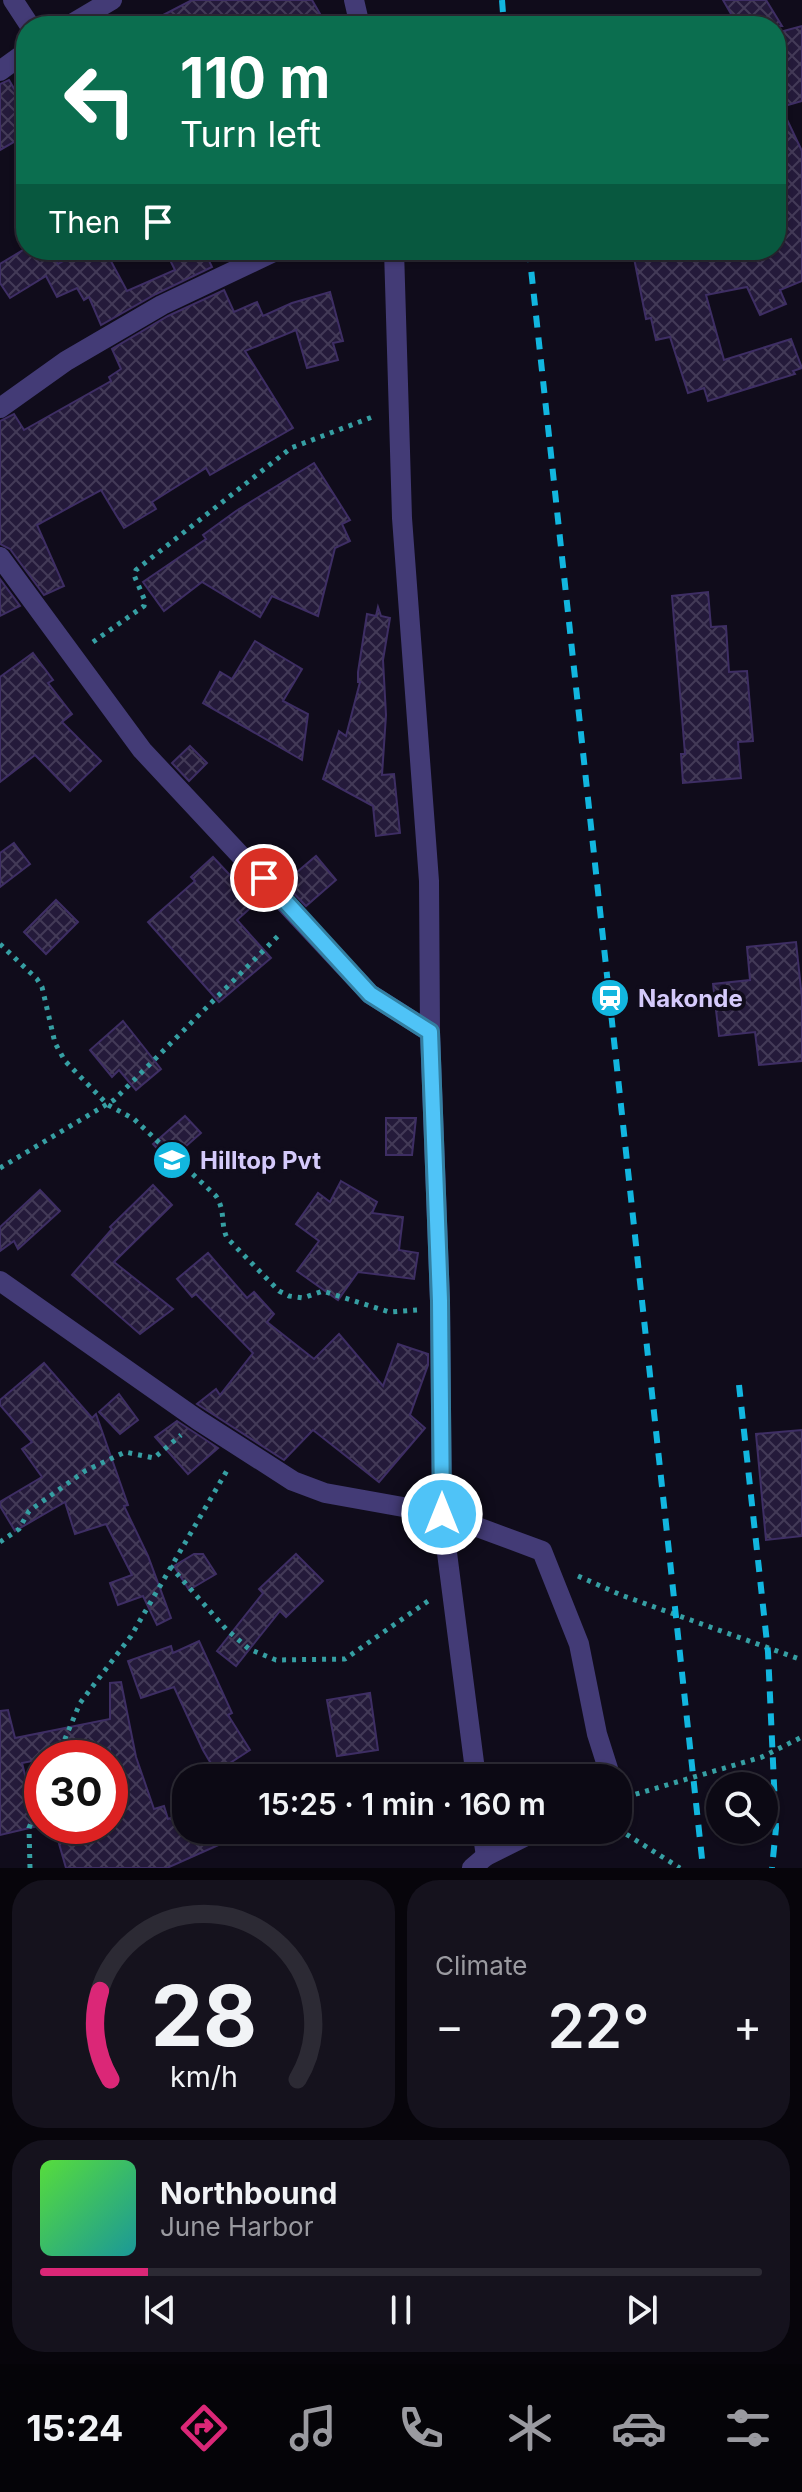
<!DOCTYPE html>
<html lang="en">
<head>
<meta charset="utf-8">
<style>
	:root { --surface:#0c0914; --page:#15121d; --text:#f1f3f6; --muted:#9a9aa0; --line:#2c2a34; --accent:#db2777 }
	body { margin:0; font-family:Inter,sans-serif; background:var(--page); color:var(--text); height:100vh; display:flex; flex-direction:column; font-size:30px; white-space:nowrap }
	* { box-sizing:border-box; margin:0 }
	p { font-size:26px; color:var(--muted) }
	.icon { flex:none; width:44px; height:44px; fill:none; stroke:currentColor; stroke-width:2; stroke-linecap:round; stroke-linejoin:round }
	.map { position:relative; height:1868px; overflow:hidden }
	.side { display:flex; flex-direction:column; gap:12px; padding:12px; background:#07050b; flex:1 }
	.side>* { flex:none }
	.banner { position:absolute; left:16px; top:16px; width:770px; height:244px; border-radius:32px; box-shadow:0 2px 6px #0004,0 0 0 2px var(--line); background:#0b6e4f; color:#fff; overflow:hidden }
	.fabs { position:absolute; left:706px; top:1772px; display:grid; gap:16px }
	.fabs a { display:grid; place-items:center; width:72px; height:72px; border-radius:50%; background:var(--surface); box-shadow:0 2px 6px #0004,0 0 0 2px var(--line); font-size:40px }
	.speed { position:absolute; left:24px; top:1740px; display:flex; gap:16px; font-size:40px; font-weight:700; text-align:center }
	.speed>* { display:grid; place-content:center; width:104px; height:104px; border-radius:50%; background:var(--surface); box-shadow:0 2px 6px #0004,0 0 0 2px var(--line); line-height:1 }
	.speed .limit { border:12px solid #d22; background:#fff; color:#111 }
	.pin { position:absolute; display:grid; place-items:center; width:68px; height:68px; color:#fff; margin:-34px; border:4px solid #fff; border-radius:50%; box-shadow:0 2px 8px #0007 }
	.me { position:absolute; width:88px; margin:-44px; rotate:0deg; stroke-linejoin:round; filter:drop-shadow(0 0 6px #0008) }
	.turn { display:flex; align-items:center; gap:28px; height:168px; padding:0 32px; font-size:36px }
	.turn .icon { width:104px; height:104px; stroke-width:2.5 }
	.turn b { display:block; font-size:56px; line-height:68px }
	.then { display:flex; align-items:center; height:76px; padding:0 32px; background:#0003; gap:16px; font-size:30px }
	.big { font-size:60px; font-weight:600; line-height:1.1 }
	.side .card { flex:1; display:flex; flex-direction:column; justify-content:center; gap:12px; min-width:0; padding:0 28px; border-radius:32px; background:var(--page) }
	.side .dial { align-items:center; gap:0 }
	.dial svg { height:208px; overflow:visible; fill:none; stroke:var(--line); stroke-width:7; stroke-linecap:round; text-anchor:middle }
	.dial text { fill:var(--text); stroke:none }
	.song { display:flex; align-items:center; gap:24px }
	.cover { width:96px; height:96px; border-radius:12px; background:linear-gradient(135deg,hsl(110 70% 55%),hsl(180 70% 35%)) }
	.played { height:8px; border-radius:4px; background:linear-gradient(90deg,var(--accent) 15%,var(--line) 15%) }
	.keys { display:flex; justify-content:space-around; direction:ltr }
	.heat { display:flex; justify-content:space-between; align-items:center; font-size:44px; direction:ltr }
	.side .tiles { flex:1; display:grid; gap:12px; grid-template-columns:1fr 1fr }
	.card:last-child { grid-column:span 2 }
	.trip { position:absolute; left:172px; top:1764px; width:460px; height:80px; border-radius:32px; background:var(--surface); box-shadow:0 2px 6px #0004,0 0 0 2px var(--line); font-weight:600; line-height:80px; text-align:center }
	.tabs { display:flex; height:128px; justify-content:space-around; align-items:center; background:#050408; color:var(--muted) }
	.tabs .icon { width:56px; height:56px }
	.tabs .current { color:var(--accent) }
	.tabs b { font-size:36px; color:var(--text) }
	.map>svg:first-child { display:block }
	.building { fill:url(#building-cross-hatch); stroke:#3e2e64; stroke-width:2 }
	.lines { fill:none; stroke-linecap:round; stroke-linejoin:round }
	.path { stroke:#369fa3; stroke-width:5; stroke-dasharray:4 6; stroke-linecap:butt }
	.minor { stroke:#433b76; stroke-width:20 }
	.rail { stroke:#12b6df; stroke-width:6; stroke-dasharray:12 10; stroke-linecap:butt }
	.route-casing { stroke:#337fa1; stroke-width:20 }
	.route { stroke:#4fc3f7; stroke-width:14 }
	.labels { text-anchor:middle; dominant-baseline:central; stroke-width:8; stroke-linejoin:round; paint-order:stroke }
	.poi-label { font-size:24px; font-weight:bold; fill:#d5cafb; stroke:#100c1b; text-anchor:start }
</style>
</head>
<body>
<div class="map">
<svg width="802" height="1868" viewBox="0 0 802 1868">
	<defs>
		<pattern id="building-cross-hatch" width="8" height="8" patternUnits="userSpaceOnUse" patternTransform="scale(2)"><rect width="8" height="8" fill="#241a3a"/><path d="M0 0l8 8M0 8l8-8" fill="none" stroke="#433a57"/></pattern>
	</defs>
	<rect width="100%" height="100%" fill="#100c1b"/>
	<g class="building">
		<path d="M192 0H312L327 26H142Z"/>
		<path d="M723 0H766L782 26H738Z"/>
		<path d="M802 26V101L781 107 802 151V281L780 290 786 304 760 315 747 287 706 295 724 360 791 339 802 368 793 371 795 374 708 401 704 388 688 393 670 337 656 340 651 318 646 319 634 258 643 256 642 250H776V33Z"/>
		<path d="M9 80 26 109V135L0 150V84Z"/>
		<path d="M23 250H51L58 264 84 250H105L127 291 175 270 165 250H204L212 267 156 294 101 325 89 297 84 300 77 288 57 297 46 276 10 298 0 283V264Z"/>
		<path d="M224 290 234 312 257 302 263 316 292 303 330 292 343 341 333 343 338 360 307 368 296 330 245 351 293 428 210 475 206 468 152 502 156 509 124 528 101 490 37 525 64 586 44 595 10 549 0 544V421L14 414 24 430 111 381 109 377 121 369 112 349 168 316Z"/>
		<path d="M314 463 350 520 342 524 350 541 335 548 318 616 272 596 260 617 202 582 164 611 143 582 206 539 203 535 236 511Z"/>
		<path d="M0 579 20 606 0 616Z"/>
		<path d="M708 592 711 627 726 626 729 672 747 671 753 741 738 742 741 778 683 783 681 754H685L672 596Z"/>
		<path d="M378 607 381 616 390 618 383 660 386 715 382 775 394 774 400 833 376 836 373 806 323 779 339 731 346 736 360 682H358V672L367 614 376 616Z"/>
		<path d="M255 641 302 669 283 701 308 714 302 760 203 703 220 672 232 679Z"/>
		<path d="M33 653 53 680 48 683 72 714 62 722 101 761 70 791 35 755 0 782V677Z"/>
		<path d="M190 746 207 763 189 781 172 763Z"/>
		<path d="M14 843 30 864 0 887V853Z"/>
		<path d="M316 856 336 880 306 906 284 883Z"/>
		<path d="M213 857 256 903 237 920 271 958 219 1002 148 922 195 881 191 877Z"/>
		<path d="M56 900 78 922 46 954 24 932Z"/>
		<path d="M796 942 802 998V1061L759 1065 755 1032 719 1036 713 984 750 980 747 947Z"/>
		<path d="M123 1021 161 1069 136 1090 119 1070 112 1077 90 1050Z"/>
		<path d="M185 1116 201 1133 169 1161 153 1144Z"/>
		<path d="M386 1118H416L412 1155H386Z"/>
		<path d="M341 1181 377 1202 372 1213 403 1217 399 1250 418 1253 414 1279 358 1272 338 1300 297 1271 319 1241 296 1224 318 1193 330 1202Z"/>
		<path d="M153 1185 172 1205 114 1262 173 1309 140 1334 72 1275 112 1229 110 1227Z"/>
		<path d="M40 1190 60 1211 18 1249 14 1241 0 1251V1227Z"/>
		<path d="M208 1253 247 1298 254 1292 274 1314 267 1322 314 1359 339 1334 383 1386 398 1344 428 1354V1365L410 1415 425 1428 379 1482 313 1430 284 1460 197 1404 216 1389 220 1395 253 1353 196 1294 192 1297 177 1279Z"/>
		<path d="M44 1363 92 1418 96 1414 128 1505 124 1506 148 1556 171 1618 157 1625 143 1596 118 1605 110 1583 132 1575 106 1524 75 1534 65 1502 15 1531 0 1506V1502L42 1477 22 1449 32 1442 0 1405V1400Z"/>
		<path d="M119 1394 138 1420 120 1434 99 1412Z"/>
		<path d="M177 1421 218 1448 188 1474 155 1437Z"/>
		<path d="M802 1430V1536L766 1540 756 1434Z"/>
		<path d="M194 1554H203L216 1574 189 1590 174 1566Z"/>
		<path d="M296 1554 323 1581 286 1617 280 1611 236 1666 217 1651 263 1593 259 1589Z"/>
		<path d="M199 1641 232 1713 228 1715 250 1750 216 1772 203 1750 174 1687 141 1698 128 1661 171 1646 173 1653Z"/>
		<path d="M121 1682 136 1757 154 1809 164 1806 168 1819 186 1813V1830H252L167 1868H66L54 1826H110V1749L93 1752V1749L22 1763 38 1826 0 1835V1711L8 1710 15 1738 110 1719V1683Z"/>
		<path d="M370 1693 378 1750 337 1756 327 1700Z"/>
	</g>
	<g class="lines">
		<g class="path">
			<path d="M93 642 144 606 145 601 134 575 136 570 291 448 375 416"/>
			<path d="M0 944 37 979 42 987 55 1043 65 1061 108 1105 134 1119 216 1196C226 1212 220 1223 227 1238L279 1291 289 1296 303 1298 323 1291 389 1312 417 1310"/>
			<path d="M0 1168 114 1100 281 933"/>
			<path d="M0 1542 19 1529 29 1511 85 1471 125 1452 154 1458 181 1435"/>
			<path d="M170 1566 226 1629 249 1649 276 1660 345 1659 431 1599"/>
			<path d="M578 1576 621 1595 802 1660"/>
			<path d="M57 1758 80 1703 131 1636 229 1467"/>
			<path d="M626 1797 762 1757 802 1737"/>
			<path d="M618 1829 680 1868"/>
			<path d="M30 1868 29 1828 42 1794"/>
		</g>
		<g class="minor">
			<path d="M13 0 30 26"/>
			<path d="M354 0 360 26"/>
			<path d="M68 26 112 0"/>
			<path d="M0 71 26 52"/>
			<path d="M394 250 402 518 429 881 430 1032 440 1301 442 1514 476 1778"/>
			<path d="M0 408 66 361 162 305 278 250"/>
			<path d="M0 557 142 750 370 994 430 1032"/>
			<path d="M0 1281 198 1420 293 1481 325 1493 442 1514 542 1551 579 1644 597 1734 611 1778"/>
			<path d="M482 1830 486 1856"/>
			<path d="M472 1868 486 1856 538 1830"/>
		</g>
		<g class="rail">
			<path d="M502 0 504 26"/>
			<path d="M529 250 703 1868"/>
			<path d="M739 1385 768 1652 776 1828 772 1868"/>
		</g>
	</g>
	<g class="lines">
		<defs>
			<path id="route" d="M264 878 370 994 430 1032 440 1301 442 1514"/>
		</defs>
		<use href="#route" class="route-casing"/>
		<use href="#route" class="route"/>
	</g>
	<defs>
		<symbol id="station-disc" viewBox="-11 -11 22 22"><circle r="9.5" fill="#12b6df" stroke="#100c1b"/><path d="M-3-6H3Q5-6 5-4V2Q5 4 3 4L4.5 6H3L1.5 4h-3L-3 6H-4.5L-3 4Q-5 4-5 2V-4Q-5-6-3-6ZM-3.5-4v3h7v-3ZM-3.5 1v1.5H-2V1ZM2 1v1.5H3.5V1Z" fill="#fff"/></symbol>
		<symbol id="school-disc" viewBox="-11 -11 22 22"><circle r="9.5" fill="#12b6df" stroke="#100c1b"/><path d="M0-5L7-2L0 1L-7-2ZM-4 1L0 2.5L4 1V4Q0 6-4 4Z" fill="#fff"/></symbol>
	</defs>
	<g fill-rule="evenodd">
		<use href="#station-disc" x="588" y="976" width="44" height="44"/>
		<use href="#school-disc" x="150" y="1138" width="44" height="44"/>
	</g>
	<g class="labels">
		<g class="poi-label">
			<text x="638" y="998">Nakonde</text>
			<text x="200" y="1160">Hilltop Pvt</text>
		</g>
	</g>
</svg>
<div class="fabs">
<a><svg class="icon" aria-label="search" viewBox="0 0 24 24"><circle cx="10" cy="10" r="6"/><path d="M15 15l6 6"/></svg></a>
</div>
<div class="speed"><div class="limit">30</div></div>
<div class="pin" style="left:264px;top:878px;background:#d93025"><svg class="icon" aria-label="arrive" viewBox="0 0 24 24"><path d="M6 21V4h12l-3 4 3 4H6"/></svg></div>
<svg class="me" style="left:442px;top:1514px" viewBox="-20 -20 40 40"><circle r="17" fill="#4fc3f7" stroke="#fff" stroke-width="3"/><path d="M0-11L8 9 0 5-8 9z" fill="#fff"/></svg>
<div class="trip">15:25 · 1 min · 160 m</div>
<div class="banner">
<div class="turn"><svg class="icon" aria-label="left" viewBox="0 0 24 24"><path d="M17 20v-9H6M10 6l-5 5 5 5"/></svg><div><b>110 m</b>Turn left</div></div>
<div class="then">Then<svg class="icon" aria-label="arrive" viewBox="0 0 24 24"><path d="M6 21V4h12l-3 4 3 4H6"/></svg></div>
</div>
</div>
<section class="side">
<div class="tiles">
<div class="card dial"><svg viewBox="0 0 100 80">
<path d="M14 69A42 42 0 1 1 86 69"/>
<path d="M14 69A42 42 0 0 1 10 35" stroke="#db2777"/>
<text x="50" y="56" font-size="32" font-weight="700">28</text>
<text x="50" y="72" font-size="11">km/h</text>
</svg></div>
<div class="card"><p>Climate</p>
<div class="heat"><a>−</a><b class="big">22°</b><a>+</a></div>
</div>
<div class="card">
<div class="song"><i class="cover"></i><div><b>Northbound</b><p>June Harbor</p></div></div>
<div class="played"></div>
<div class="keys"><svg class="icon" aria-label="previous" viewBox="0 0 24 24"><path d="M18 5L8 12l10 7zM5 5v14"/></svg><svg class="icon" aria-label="pause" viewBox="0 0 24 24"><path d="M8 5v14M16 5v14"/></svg><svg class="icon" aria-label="next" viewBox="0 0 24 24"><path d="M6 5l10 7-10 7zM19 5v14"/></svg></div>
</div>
</div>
</section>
<nav class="tabs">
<b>15:24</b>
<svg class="icon current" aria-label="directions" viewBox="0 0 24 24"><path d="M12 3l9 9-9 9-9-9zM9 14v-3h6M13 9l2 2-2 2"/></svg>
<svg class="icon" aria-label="music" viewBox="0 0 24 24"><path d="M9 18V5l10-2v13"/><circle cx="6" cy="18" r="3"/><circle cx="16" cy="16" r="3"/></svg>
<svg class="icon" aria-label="phone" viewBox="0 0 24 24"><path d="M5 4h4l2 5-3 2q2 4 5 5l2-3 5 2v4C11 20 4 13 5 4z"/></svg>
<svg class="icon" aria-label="climate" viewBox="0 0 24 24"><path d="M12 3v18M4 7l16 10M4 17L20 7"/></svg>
<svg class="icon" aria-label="car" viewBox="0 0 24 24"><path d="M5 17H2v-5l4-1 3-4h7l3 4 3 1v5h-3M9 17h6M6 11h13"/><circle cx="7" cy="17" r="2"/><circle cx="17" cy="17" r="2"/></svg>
<svg class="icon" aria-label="filters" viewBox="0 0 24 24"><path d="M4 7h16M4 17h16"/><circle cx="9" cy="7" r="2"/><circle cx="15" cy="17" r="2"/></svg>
</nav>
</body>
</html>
